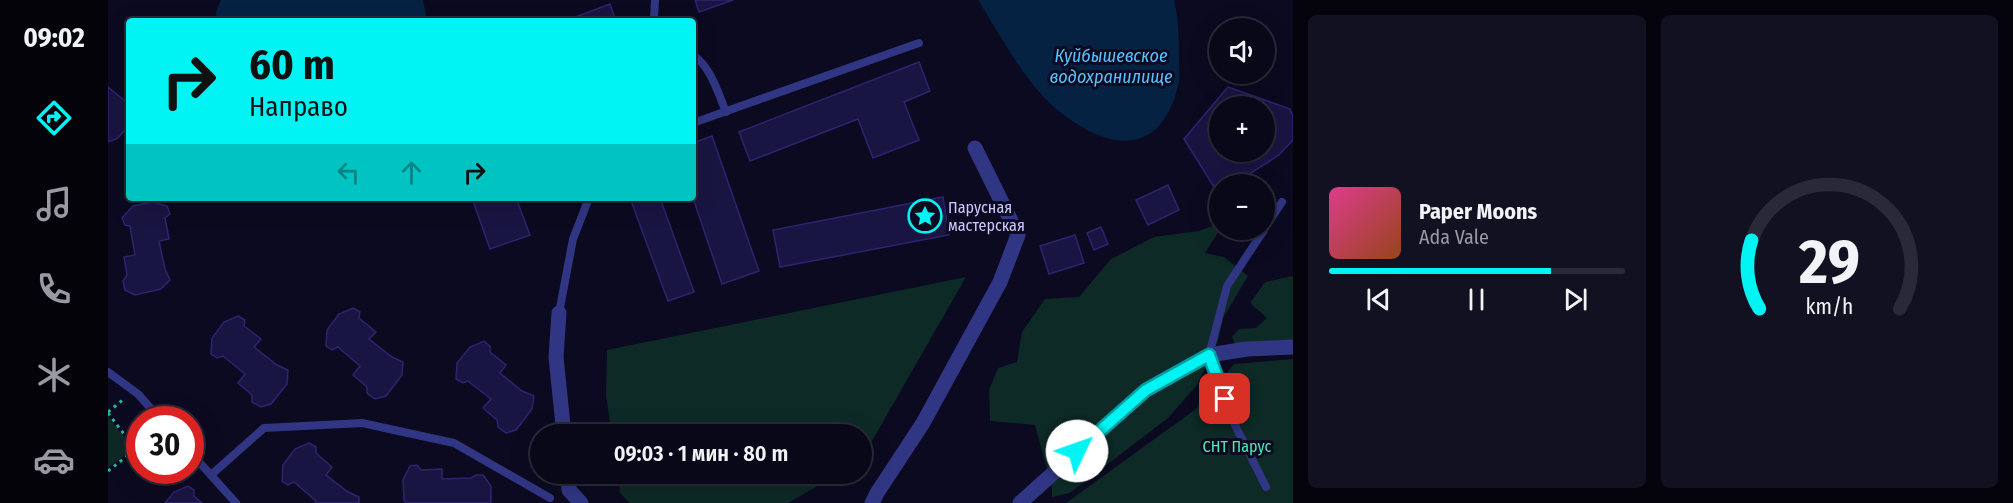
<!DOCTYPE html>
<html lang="ru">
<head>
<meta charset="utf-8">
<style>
	:root { --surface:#090818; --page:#121121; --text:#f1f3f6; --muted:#999aa2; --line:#292937; --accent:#00f4f3 }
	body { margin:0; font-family:"Fira Sans Condensed",sans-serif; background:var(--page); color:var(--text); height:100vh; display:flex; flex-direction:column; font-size:22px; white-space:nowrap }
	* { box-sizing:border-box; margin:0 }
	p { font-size:20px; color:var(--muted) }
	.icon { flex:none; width:33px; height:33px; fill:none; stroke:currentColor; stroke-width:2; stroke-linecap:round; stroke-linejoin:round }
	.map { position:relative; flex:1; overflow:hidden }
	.details { display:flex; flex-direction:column; gap:15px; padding:15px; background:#05040d; width:720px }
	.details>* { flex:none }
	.top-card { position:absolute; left:18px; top:18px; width:570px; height:183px; border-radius:6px; box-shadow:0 6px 24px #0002,0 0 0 2px var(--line); background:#00f4f3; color:#111; overflow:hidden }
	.buttons { position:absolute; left:1101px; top:18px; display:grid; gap:12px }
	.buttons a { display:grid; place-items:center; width:66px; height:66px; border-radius:50%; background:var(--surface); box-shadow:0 6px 24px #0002,0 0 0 2px var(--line); font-size:30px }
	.speed { position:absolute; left:18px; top:406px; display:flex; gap:12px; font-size:30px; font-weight:700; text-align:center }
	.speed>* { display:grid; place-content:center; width:78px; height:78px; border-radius:50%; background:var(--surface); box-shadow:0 6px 24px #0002,0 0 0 2px var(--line); line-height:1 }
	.speed .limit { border:9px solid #d22; background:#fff; color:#111 }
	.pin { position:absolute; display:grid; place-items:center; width:51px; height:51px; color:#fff; margin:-26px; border-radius:12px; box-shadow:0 3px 9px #0006 }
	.me { position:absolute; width:66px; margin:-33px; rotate:48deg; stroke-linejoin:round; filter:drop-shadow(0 0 4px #0008) }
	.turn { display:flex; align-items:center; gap:21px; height:126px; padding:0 24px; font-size:27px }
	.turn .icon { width:78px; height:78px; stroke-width:2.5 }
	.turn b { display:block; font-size:42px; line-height:51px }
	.lanes { display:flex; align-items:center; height:57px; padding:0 24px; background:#0003; justify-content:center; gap:30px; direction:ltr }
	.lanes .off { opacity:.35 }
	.details .card { flex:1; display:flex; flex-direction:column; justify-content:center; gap:9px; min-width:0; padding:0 21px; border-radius:9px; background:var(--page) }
	.details .dial { align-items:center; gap:0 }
	.dial svg { height:156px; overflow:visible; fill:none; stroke:var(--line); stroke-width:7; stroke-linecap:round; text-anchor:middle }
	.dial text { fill:var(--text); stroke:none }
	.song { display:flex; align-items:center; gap:18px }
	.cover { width:72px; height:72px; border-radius:9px; background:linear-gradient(135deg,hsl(330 70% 55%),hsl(20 70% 35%)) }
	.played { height:6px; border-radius:3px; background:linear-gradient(90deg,var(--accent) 75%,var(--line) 75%) }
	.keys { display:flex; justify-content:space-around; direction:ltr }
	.details .tiles { flex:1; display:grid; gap:15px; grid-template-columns:repeat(2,1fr) }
	.trip { position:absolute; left:422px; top:424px; width:342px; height:60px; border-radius:30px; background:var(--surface); box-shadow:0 6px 24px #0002,0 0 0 2px var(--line); font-weight:600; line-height:60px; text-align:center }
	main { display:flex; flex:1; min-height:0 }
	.tab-bar { display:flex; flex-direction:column; width:108px; justify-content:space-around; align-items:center; background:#04030a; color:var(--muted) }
	.tab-bar .icon { width:42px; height:42px }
	.tab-bar .selected { color:var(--accent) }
	.tab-bar b { font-size:27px; color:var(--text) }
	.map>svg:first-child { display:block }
	.green { fill:#0d2a26 }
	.water { fill:#062243 }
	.building { fill:#191542; stroke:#2c2471; stroke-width:1.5; fill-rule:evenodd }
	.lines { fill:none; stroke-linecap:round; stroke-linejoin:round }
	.path { stroke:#21baa2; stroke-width:3; stroke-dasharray:3 4.5; stroke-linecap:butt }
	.service { stroke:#303683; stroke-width:8 }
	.minor { stroke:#303683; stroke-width:15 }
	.route-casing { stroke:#009f9e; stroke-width:15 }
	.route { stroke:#00f4f3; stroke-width:10 }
	.labels { text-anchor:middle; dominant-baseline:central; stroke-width:6; stroke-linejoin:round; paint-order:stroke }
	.poi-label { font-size:16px; fill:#c9c9ff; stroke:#0c0a20; text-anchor:start }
	.park-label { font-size:16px; fill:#4aeab2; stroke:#0c0a20 }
	.water-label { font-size:18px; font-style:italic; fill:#57c2ff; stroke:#0c0a20 }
</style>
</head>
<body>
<main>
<nav class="tab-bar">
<b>09:02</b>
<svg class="icon selected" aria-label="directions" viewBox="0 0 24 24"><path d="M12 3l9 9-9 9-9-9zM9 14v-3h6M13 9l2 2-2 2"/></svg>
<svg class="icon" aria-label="music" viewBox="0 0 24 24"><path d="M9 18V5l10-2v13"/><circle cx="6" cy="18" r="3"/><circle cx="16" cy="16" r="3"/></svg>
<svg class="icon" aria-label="phone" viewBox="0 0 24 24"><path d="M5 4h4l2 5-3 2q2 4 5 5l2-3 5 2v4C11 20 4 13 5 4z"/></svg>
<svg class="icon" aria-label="climate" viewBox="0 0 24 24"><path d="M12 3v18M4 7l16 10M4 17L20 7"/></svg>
<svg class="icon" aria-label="car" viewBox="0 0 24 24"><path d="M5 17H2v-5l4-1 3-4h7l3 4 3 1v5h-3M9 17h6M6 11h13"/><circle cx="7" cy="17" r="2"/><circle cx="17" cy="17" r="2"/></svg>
</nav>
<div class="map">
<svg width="1185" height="503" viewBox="0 0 1185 503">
	<rect width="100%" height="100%" fill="#0c0a20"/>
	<g class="green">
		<path d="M1105 226 1111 231 1097 253 1116 257 1140 276 1115 318 1110 341 1089 385 1060 418 962 493 944 497V488L927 425 882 421 881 390 890 368 909 362 914 332 937 299 971 297 1003 259 1046 237 1091 231Z"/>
		<path d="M1185 276V347L1133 357 1124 337 1131 329 1148 328 1159 318 1142 303 1157 282Z"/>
		<path d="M858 277 753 460V435H504L498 396 499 350Z"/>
		<path d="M1185 359V503H958L1088 409 1126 364Z"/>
		<path d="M0 416 25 449 0 468Z"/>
		<path d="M510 474H730L680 503H522L512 493Z"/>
	</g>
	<g class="water">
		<path d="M113 0H315L319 21H109L108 12Z"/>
		<path d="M870 0H1066C1071 21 1071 42 1071 63 1071 71 1072 79 1070 86 1051 162 995 149 946 107 914 78 893 36 870 0Z"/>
	</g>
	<g class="building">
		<path d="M587 0H625L591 12Z"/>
		<path d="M502 4 508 21H457Z"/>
		<path d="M811 62 822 91 796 102 811 140 765 158 750 119 642 161 631 132Z"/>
		<path d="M0 87 16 100H21V125L10 138 0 142Z"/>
		<path d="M1120 87 1182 109 1185 116V140L1171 155 1126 184H1112L1111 195 1076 139ZM1112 106H1156V152H1112Z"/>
		<path d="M604 136 651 271 614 284 585 198V143Z"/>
		<path d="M1060 185 1071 210 1040 225 1028 200Z"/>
		<path d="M835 197 841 235 672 267 665 230Z"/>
		<path d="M364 198H408L422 235 382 249Z"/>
		<path d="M522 198H552L586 292 560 301Z"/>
		<path d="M45 202 59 206 62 214 57 218 61 239 51 241 57 269 62 280 53 289 27 295 17 290 15 281 19 275 16 257 27 255 22 226 17 225 14 218 25 206Z"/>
		<path d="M993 227 1000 244 986 250 979 233Z"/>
		<path d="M967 235 976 263 941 274 932 246Z"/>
		<path d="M245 308 252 312 251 318 268 332 261 339 284 357 295 362 294 375 278 396 267 399 259 393V387L245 375 252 366 230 347 224 350 218 346 219 330 231 314Z"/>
		<path d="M130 316 137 320 136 326 153 339 146 347 169 365 180 370 179 384 163 404 153 407 144 402V395L130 383 137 374 115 356 109 358 103 354 104 338 116 322Z"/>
		<path d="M376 341 382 346V352L398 365 392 373 414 391 426 396 424 409 408 430 398 433 390 427 389 420 375 408 383 399 360 381 355 383 348 379 349 363 362 347Z"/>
		<path d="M201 443 208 447V453L224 467 218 475 240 492 251 497V503H207L208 501 186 482 180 485 174 481 175 465 187 449Z"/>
		<path d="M309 465 313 470 334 469V479L363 478 368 475H375L383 486V503H298L296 500 295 480 302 466Z"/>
		<path d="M80 486 86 490V496L94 503H57L66 492Z"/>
	</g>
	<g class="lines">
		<g class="path">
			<path d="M0 412 17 398"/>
			<path d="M0 413 32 455"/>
			<path d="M0 471 28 449"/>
			<path d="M44 471 47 475"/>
		</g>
		<g class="service">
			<path d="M546 21 547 0"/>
			<path d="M585 55C603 67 610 93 618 112"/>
			<path d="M585 123 811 43"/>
			<path d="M1156 229 1174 202"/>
			<path d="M1156 230 1119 286 1101 355 1125 421 1158 487"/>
			<path d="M451 313 465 239 481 198"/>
			<path d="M0 372 30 394 53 420"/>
			<path d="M82 452 128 503"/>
			<path d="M103 475 156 428 254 423 346 443 442 498"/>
		</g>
		<g class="minor">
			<path d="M451 313 448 357 456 435"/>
			<path d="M460 474 461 490 473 503"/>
			<path d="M764 503 769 493 815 423 892 282 910 235 867 148"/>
			<path d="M912 503 1038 390 1101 355 1139 349 1185 347"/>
		</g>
	</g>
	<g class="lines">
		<defs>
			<path id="route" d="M969 451 1038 390 1101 355 1117 399"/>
		</defs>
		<use href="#route" class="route-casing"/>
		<use href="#route" class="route"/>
	</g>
	<defs>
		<symbol id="sight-ring" viewBox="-11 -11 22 22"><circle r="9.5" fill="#0c0a20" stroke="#00f4f3" stroke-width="1.5"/><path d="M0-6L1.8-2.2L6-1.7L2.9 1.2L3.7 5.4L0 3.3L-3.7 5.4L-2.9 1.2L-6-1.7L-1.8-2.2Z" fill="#00f4f3"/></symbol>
	</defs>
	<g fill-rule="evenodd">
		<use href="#sight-ring" x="798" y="197" width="38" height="38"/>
	</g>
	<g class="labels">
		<g class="poi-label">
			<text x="840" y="207">Парусная<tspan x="840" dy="18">мастерская</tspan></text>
		</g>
		<g class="park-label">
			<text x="1129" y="446">СНТ Парус</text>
		</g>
		<g class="water-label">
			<text x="1003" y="56">Куйбышевское<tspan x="1003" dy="21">водохранилище</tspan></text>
		</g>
	</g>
</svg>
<div class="buttons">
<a><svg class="icon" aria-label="sound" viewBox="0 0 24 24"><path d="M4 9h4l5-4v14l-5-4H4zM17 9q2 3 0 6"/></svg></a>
<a>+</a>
<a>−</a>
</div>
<div class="speed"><div class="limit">30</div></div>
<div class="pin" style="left:1117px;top:399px;background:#d93025"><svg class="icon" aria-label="arrive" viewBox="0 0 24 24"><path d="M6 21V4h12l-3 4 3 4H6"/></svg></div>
<svg class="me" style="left:969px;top:451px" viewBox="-20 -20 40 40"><circle r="19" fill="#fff"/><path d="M0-13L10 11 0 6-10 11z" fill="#00f4f3"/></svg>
<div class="trip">09:03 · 1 мин · 80 m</div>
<div class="top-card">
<div class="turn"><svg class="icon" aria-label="right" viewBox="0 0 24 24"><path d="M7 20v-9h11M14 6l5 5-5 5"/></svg><div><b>60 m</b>Направо</div></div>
<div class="lanes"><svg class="icon off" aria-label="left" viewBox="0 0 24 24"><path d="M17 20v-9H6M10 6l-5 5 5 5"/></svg><svg class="icon off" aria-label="ahead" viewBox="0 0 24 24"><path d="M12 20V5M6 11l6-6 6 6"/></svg><svg class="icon" aria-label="right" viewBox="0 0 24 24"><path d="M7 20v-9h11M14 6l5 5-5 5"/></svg></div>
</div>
</div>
<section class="details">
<div class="tiles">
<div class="card">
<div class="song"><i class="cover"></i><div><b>Paper Moons</b><p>Ada Vale</p></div></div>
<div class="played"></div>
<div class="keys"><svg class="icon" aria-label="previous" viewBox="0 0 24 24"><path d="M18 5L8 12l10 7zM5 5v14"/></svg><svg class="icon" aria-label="pause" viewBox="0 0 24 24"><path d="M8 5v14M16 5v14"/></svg><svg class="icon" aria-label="next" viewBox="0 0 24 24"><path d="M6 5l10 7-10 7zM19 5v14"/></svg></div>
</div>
<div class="card dial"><svg viewBox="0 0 100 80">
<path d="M14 69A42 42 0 1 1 86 69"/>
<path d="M14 69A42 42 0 0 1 10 34" stroke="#00f4f3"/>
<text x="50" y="56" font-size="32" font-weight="700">29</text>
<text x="50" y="72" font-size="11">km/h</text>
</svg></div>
</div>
</section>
</main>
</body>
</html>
